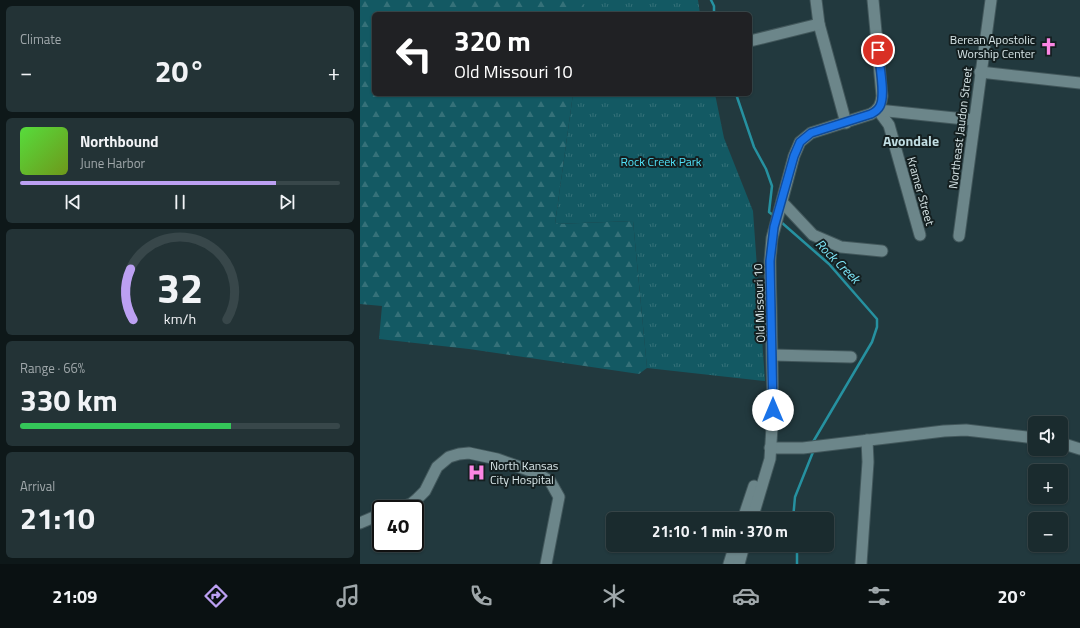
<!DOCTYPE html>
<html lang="en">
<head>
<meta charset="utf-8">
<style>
	:root { --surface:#1a2b2e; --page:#233336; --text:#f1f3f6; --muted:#9fa7aa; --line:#38474a; --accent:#bca0f2 }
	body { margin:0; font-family:"Titillium Web",sans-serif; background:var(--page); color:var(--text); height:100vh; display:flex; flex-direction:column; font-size:15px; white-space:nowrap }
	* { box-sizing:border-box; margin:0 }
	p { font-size:13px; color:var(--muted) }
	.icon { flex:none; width:22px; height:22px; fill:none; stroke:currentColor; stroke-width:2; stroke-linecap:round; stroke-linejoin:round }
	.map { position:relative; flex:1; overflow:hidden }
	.sheet { display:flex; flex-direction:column; gap:6px; padding:6px; background:#0e1819; width:360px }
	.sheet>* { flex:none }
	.guide { position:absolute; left:12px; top:12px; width:380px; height:84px; border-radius:6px; box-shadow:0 1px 3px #0004,0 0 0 1px var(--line); background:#202124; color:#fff; overflow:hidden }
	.controls { position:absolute; left:668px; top:416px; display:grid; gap:8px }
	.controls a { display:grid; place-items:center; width:40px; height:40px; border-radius:6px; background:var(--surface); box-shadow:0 1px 3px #0004,0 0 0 1px var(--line); font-size:20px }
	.speed { position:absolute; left:12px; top:500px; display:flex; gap:8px; font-size:20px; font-weight:700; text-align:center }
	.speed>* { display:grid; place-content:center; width:52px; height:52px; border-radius:50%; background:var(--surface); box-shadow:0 1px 3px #0004,0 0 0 1px var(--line); line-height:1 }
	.speed .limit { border:2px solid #111; border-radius:6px; background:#fff; color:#111 }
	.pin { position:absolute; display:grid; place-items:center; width:34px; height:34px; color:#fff; margin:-17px; border:2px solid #fff; border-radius:50%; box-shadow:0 1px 4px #0007 }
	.me { position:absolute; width:44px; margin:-22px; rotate:0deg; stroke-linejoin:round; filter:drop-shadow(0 0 3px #0008) }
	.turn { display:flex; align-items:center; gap:14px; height:84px; padding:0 16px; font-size:18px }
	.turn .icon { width:52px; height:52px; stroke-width:2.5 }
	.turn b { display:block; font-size:28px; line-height:34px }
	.big { font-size:30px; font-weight:700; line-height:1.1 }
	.sheet .card { flex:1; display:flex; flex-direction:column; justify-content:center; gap:6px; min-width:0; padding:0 14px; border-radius:6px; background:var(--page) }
	.sheet .dial { align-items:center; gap:0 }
	.dial svg { height:104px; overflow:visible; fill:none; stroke:var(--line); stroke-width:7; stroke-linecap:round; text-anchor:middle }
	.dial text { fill:var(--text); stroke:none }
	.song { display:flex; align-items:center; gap:12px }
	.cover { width:48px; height:48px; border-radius:6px; background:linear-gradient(135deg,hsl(110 70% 55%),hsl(80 70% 35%)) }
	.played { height:4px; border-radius:2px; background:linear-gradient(90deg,var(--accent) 80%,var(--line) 80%) }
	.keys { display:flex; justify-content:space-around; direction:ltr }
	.heat { display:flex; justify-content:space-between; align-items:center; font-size:22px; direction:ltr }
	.charge { height:6px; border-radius:3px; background:linear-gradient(90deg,#34c759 66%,var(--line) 0) }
	.trip { position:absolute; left:246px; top:512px; width:228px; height:40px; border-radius:6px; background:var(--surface); box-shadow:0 1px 3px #0004,0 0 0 1px var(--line); font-weight:700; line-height:40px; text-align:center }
	.menu { display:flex; height:64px; justify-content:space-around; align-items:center; background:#0a1112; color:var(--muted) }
	.menu .icon { width:28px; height:28px }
	.menu .on { color:var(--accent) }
	.menu b { font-size:18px; color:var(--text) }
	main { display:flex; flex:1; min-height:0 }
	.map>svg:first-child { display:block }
	.forest { fill:url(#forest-firs) }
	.park { fill:url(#park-tufts) }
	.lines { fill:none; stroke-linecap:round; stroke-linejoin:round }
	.stream { stroke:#2691a0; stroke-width:2.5 }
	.minor-casing { stroke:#42575b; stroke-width:13 }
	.minor { stroke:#6c868a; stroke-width:11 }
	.route-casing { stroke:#114b97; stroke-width:10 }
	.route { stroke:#1a73e8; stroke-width:7 }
	.labels { text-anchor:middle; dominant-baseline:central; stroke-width:4; stroke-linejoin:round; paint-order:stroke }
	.poi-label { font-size:12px; fill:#d8e6e8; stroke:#141f20; text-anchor:end }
	.street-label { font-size:12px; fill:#d8e6e8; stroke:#141f20 }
	.park-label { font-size:12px; fill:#50e2f8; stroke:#141f20 }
	.water-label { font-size:13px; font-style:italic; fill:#7fe7f9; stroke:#141f20 }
	.quarter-label { font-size:14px; font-weight:bold; fill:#c1dde2; stroke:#141f20 }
</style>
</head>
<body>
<main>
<section class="sheet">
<div class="card"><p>Climate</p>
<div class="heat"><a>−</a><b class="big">20°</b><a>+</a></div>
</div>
<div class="card">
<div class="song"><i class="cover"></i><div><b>Northbound</b><p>June Harbor</p></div></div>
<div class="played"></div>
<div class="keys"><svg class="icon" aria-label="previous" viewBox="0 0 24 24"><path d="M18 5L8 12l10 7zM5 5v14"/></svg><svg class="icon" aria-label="pause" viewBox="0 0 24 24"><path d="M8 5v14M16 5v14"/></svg><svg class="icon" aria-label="next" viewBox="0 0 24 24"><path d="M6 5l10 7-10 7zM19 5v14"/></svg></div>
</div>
<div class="card dial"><svg viewBox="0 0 100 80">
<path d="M14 69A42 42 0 1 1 86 69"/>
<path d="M14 69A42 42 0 0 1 12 30" stroke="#bca0f2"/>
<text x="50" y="56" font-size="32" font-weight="700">32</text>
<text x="50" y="72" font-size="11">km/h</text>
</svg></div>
<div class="card"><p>Range · 66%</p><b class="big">330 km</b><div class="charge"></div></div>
<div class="card"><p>Arrival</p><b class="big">21:10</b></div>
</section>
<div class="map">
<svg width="720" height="564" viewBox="0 0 720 564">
	<defs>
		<pattern id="forest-firs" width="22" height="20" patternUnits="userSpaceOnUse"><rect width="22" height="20" fill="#135963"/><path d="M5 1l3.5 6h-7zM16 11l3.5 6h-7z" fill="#357179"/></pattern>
		<pattern id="park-tufts" width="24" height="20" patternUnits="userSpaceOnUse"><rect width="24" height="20" fill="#135963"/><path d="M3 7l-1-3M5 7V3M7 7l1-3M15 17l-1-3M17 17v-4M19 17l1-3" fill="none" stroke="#357179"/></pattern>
	</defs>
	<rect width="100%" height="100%" fill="#22393e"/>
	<path class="forest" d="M0 0H223V14H14V94H213L195 224 273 221 287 368 279 374 109 349 19 339 22 306 0 304Z"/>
	<g class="park">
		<path d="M223 0H338L340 14H223Z"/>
		<path d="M213 94H355L364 138 393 211 405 381 287 368 273 221 195 224Z"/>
	</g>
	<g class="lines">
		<g class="stream">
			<path d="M351 0 354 6V14"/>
			<path d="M376 94 394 147 406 169 412 186 409 212 414 216"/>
			<path d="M421 222 469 264 517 319V327L512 342 453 442"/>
			<path d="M433 519 435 497 453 452"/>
			<path d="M437 545V564"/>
		</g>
		<defs>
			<g id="minor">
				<path d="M456 0 459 24 486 123"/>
				<path d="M390 41 459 24"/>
				<path d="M620 72 720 83"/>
				<path d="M518 110 529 125 560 235"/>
				<path d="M518 110 614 120"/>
				<path d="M422 202 453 235 481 247 522 251"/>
				<path d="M599 236 631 0"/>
				<path d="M413 355 491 357"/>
				<path d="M701 443 720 449"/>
				<path d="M410 448H443L584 431 606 430 675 438"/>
				<path d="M36 509 51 504 57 499 65 491 77 467 89 457 99 454 109 453 137 459 174 472 190 481 199 497 186 564"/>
				<path d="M383 519 394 486"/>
				<path d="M392 519 410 459 413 410 410 261 412 238 434 156 440 142 451 133 511 114C519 109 521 105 522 96L513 0"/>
				<path d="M0 523 21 514"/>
				<path d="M369 564 375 545"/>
				<path d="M379 564 384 545"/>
				<path d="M501 564 508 462 507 440"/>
			</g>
		</defs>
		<use href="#minor" class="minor-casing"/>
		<use href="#minor" class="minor"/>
	</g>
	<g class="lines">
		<defs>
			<path id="route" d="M413 410 410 261 414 227 434 156 440 142 451 133 511 114C515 112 518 110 520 106 526 95 519 64 518 50"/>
		</defs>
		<use href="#route" class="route-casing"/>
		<use href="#route" class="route"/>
	</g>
	<defs>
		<symbol id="church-bare" viewBox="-9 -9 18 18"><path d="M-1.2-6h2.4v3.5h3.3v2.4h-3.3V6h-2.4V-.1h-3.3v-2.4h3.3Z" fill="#fc86e4" stroke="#141f20" stroke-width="2.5" paint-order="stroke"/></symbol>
		<symbol id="hospital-bare" viewBox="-9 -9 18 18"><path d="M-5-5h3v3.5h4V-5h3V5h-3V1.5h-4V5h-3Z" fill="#fc86e4" stroke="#141f20" stroke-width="2.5" paint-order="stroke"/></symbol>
	</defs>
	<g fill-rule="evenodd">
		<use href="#church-bare" x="676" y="34" width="25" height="25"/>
		<use href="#hospital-bare" x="104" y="460" width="25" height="25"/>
	</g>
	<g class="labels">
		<g class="poi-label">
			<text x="675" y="39">Berean Apostolic<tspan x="675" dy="14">Worship Center</tspan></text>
			<text x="130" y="465" text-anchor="start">North Kansas<tspan x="130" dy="14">City Hospital</tspan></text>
		</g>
		<g class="street-label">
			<text transform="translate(600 128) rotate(-83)">Northeast Jaudon Street</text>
			<text transform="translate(561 191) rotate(74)">Kramer Street</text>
			<text transform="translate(399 303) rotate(-92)">Old Missouri 10</text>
		</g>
		<g class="park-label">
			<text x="301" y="161">Rock Creek Park</text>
		</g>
		<g class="water-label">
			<text transform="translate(478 261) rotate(45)">Rock Creek</text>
		</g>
		<g class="quarter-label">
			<text x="551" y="140">Avondale</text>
		</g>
	</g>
</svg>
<div class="controls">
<a><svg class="icon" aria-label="sound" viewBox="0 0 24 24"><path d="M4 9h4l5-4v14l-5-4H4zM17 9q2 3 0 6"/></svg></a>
<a>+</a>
<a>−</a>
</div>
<div class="speed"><div class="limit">40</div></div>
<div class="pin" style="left:518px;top:50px;background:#d93025"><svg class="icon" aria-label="arrive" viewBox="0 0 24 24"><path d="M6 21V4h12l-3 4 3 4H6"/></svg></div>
<svg class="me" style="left:413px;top:410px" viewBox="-20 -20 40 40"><circle r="19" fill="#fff"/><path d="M0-13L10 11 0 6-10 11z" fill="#1a73e8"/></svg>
<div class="trip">21:10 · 1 min · 370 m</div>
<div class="guide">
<div class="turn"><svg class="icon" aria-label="left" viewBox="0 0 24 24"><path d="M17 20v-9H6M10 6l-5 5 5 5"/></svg><div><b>320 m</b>Old Missouri 10</div></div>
</div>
</div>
</main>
<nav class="menu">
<b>21:09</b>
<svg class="icon on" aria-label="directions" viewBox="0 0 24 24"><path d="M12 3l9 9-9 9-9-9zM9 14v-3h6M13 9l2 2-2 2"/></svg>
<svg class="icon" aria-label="music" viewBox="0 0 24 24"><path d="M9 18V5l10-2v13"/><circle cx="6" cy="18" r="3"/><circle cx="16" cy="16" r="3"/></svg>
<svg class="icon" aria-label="phone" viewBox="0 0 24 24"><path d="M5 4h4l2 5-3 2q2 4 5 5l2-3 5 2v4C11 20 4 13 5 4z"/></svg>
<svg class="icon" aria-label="climate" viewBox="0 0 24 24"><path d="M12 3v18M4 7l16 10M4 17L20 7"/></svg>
<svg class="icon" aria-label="car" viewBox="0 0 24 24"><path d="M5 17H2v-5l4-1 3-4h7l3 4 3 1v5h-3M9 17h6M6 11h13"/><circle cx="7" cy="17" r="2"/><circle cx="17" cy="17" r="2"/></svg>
<svg class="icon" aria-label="filters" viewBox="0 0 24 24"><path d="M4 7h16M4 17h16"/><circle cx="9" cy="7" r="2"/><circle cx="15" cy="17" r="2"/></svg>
<b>20°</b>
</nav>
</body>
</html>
